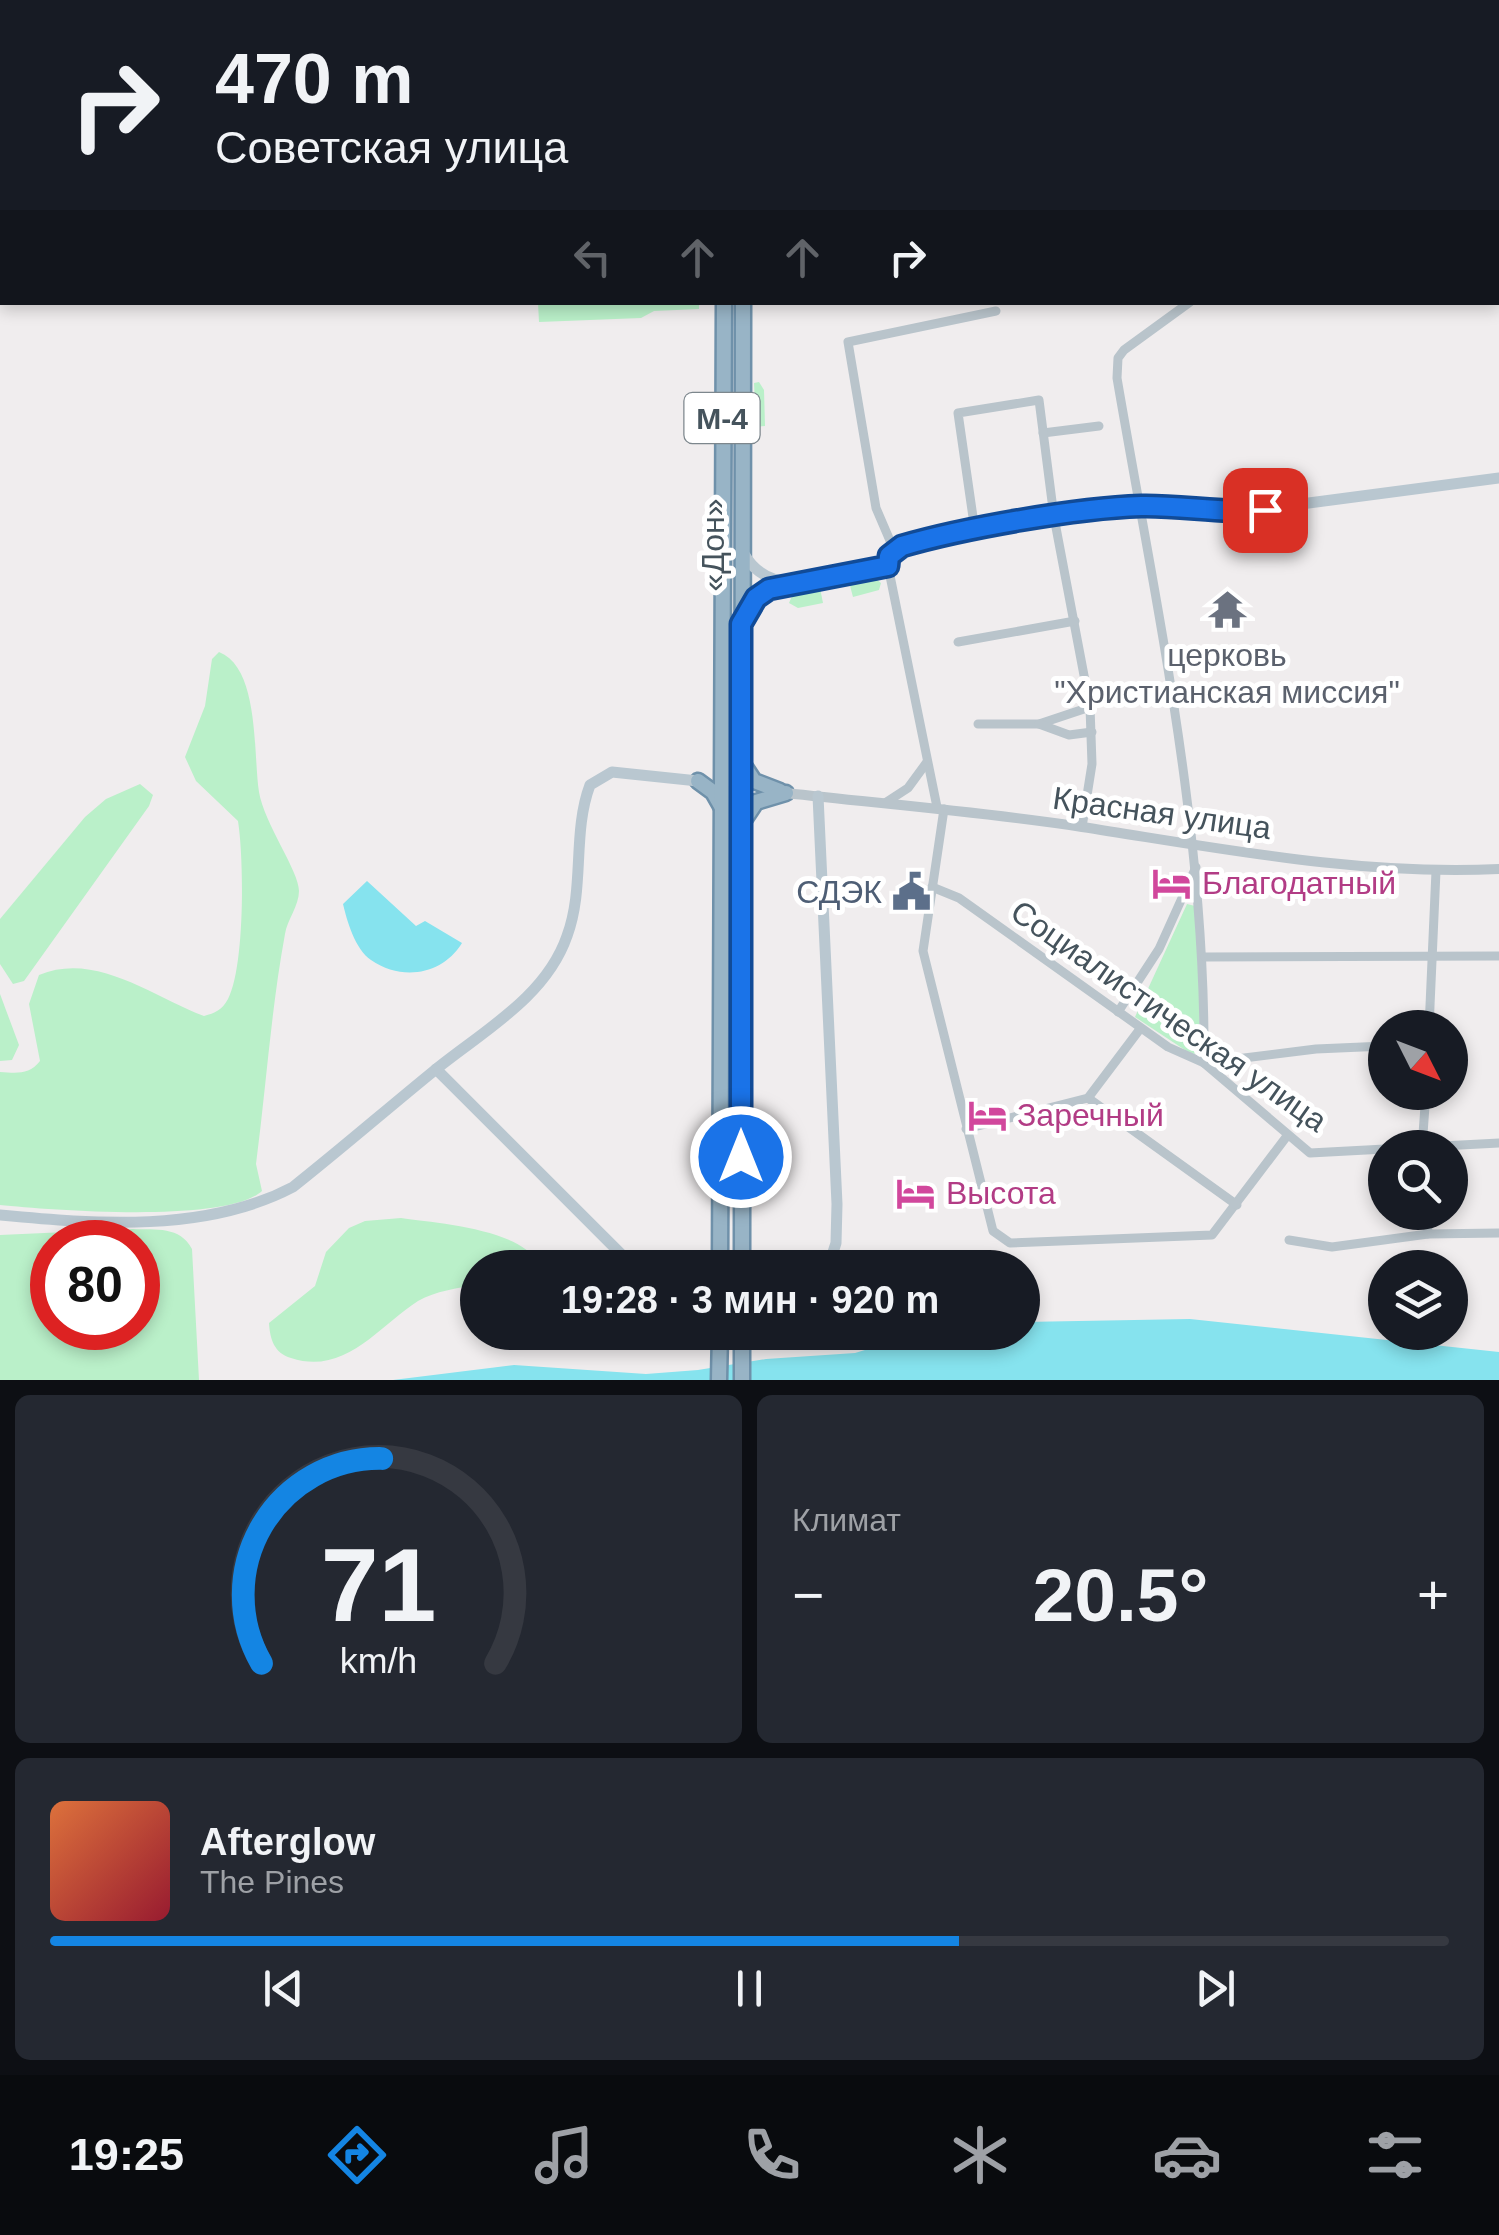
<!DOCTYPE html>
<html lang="ru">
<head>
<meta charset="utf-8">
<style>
	:root { --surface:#171b24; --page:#242831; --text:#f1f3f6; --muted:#9ea1a6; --line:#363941; --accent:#1485e3 }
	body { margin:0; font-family:Arial,sans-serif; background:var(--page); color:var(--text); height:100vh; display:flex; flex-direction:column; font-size:38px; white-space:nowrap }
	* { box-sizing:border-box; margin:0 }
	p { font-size:32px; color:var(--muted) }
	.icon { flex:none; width:55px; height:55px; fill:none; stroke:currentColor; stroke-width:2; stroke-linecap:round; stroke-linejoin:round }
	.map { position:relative; height:1380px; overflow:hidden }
	.drawer { display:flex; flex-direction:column; gap:15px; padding:15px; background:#0d0f14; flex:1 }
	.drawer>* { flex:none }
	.banner { position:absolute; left:0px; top:0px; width:1500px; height:305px; box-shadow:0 5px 15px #0003; background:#171b24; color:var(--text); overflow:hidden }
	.needle { width:65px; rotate:132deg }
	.buttons { position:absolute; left:1368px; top:1010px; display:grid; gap:20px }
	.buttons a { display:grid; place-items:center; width:100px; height:100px; border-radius:50%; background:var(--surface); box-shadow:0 5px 15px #0003; font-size:50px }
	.speed { position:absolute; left:30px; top:1220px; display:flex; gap:20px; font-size:50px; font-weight:700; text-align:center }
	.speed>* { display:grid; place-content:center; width:130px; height:130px; border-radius:50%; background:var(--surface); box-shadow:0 5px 15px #0003; line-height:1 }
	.speed .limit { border:15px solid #d22; background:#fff; color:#111 }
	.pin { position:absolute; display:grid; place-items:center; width:85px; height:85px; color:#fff; margin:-42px; border-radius:20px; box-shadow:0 5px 15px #0006 }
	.me { position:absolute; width:110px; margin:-55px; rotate:0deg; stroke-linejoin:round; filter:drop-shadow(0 0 8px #0008) }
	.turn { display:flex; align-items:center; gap:35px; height:210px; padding:0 50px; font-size:45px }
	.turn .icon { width:130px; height:130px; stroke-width:2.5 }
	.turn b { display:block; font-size:70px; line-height:85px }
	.lanes { display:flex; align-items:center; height:95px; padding:0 50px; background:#0003; justify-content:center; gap:50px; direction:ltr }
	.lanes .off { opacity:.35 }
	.big { font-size:75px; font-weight:700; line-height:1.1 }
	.drawer .card { flex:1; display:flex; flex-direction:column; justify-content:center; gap:15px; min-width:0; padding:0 35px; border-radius:15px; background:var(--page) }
	.drawer .dial { align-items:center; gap:0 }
	.dial svg { height:260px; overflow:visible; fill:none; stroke:var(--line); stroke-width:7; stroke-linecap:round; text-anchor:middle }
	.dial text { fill:var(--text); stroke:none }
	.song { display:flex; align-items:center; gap:30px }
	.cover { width:120px; height:120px; border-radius:15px; background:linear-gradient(135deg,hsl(20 70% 55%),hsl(350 70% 35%)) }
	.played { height:10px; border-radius:5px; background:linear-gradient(90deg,var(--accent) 65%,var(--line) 65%) }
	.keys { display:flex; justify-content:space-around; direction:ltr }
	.heat { display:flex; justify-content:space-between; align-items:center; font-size:55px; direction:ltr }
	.drawer .tiles { flex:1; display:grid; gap:15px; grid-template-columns:1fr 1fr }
	.card:last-child { grid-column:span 2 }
	.trip { position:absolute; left:460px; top:1250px; width:580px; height:100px; border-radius:50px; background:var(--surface); box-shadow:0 5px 15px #0003; font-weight:700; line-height:100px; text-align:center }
	.tab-bar { display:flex; height:160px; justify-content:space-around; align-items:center; background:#090b0e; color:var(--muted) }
	.tab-bar .icon { width:70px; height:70px }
	.tab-bar .active { color:var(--accent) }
	.tab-bar b { font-size:45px; color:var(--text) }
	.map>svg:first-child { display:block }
	.green { fill:#baf0c9; fill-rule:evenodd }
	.water { fill:#86e3ee }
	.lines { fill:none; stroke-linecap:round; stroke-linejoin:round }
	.trunk-casing { stroke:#6f91aa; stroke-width:19 }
	.minor { stroke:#b9c4cb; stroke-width:9 }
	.tertiary { stroke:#b9c4cb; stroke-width:10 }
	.secondary { stroke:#b9c7d0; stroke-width:11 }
	.trunk { stroke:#98b4c6; stroke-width:14 }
	.route-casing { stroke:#114b97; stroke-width:25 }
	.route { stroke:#1a73e8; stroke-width:18 }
	.labels { text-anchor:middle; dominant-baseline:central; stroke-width:10; stroke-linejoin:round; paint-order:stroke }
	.shield { fill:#fff; stroke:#7d878d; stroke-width:2.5 }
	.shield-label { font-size:30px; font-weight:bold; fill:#45535c }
	.street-label { font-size:32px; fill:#45535c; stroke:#fff }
	.worship-label { font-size:32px; fill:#5b616d; stroke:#fff }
	.hotel-label { font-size:32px; fill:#b23c85; stroke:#fff; text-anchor:start }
	.service-label { font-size:32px; fill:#4e5e75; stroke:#fff; text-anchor:end }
</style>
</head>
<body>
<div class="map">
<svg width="1499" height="1380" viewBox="0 0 1499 1380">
	<rect width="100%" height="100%" fill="#f0edee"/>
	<g class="green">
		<path d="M699 302V309L654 311 641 318 539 322 538 303Z"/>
		<path d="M759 382 764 390 765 426 756 427 754 383Z"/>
		<path d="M876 579 881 583 879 590 853 597 849 582Z"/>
		<path d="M820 588 823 603 798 608 789 603 793 594Z"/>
		<path d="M219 652C260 668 253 754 259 792 264 823 299 871 299 891 299 906 287 920 285 934 271 1010 266 1088 256 1164L262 1191C226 1224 51 1210 0 1205V1072C17 1073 29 1075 40 1061L29 1004 39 975C95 951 152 996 204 1016 215 1013 222 1010 228 999 245 966 244 859 238 821L196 781 185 757 205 706 212 659Z"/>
		<path d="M140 784 153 795 149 806 24 981 13 984 0 964V919L85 817 106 799Z"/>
		<path d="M1187 904 1195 906 1201 963 1199 1053 1191 1054 1135 1017Z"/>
		<path d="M0 994 19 1045 12 1060 0 1061Z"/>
		<path d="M401 1218C436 1223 521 1229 538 1263L536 1267 478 1268 477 1285C457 1288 436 1291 418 1301 379 1326 345 1376 291 1358 274 1353 270 1339 269 1323L315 1286 326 1252 349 1228 365 1221Z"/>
		<path d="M133 1229C156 1230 180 1226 192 1249L199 1380H0V1235ZM138 1242V1328H52V1242Z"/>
	</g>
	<g class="water">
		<path d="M367 881 416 926 425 921 462 943C443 974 403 982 371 960 355 949 347 921 343 904Z"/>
		<path d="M1190 1319 1499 1352V1380H393L514 1365 646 1374 698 1370 766 1359 855 1353 921 1333 1022 1332 1023 1322Z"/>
	</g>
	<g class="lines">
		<defs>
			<g id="trunk">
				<path d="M695 0V2"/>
				<path d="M712 0V2"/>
				<path d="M746 2 747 0"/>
				<path d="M741 761 754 781 780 791"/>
				<path d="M698 781 713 792 721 806"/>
				<path d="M742 823 756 802 786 793"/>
				<path d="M720 1268 724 302"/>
				<path d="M742 1268 743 302"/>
				<path d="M742 1332V1380"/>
				<path d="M719 1380 720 1332"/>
			</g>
		</defs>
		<use href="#trunk" class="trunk-casing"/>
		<g class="minor">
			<path d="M585 0 589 2"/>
			<path d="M1163 0V2"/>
			<path d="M926 2 929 0"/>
			<path d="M1190 302 1124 350 1118 358 1117 378C1156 606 1206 831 1204 1063L1316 1049 1385 1046"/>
			<path d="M1043 433 1099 426"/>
			<path d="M975 531 958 413 1039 400 1054 517 1090 707 1092 764 1082 827"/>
			<path d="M894 550 876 508 848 342 996 311"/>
			<path d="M888 566 937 807"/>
			<path d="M958 642 1075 621"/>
			<path d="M978 724H1039L1090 707"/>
			<path d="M1039 724 1069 735 1092 732"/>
			<path d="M885 803 908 788 927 762"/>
			<path d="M944 809 923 951 993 1231 1010 1243 1212 1235 1287 1136"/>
			<path d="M932 887 959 898 1168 1047 1204 1063 1310 1153 1385 1149"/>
			<path d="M1205 957 1499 956"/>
			<path d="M1118 1012 1159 949 1196 867"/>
			<path d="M1429 1028 1436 871"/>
			<path d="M1088 1098 1237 1205"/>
			<path d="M966 1129 1088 1098 1140 1029"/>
			<path d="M1404 1148 1499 1143"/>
			<path d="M1422 1148 1426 1092"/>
			<path d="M1427 1212 1428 1234"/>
			<path d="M1289 1240 1332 1247 1428 1234 1499 1233"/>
		</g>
		<path class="tertiary" d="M786 793C884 804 983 812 1082 827 1219 848 1360 876 1499 869"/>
		<g class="secondary">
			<path d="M744 554C773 605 841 574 888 566L894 550 910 543 1126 507 1233 513 1499 478"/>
			<path d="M743 620 760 594 783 585"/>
			<path d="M818 796 837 1204 836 1243 828 1268"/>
			<path d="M436 1069 635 1268"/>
			<path d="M0 1215C95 1224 206 1233 293 1187 341 1149 387 1109 435 1070 483 1031 546 997 567 936 585 888 572 833 590 785L612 772 698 781"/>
		</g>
		<use href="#trunk" class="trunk"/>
	</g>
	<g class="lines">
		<defs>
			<path id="route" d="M741 1157V624L756 598 769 589 888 566 889 556 902 546C964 528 1077 508 1141 506 1183 505 1223 514 1265 510"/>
		</defs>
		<use href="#route" class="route-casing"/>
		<use href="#route" class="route"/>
	</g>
	<defs>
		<symbol id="temple-bare" viewBox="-9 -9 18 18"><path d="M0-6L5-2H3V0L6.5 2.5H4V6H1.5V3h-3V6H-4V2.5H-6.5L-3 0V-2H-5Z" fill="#6b7280" stroke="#fff" stroke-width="2.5" paint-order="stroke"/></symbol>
		<symbol id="hotel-bare" viewBox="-9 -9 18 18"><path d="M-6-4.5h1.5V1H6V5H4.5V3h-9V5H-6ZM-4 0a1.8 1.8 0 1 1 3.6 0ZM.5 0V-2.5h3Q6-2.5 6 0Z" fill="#d1479c" stroke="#fff" stroke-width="2.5" paint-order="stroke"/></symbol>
		<symbol id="civic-bare" viewBox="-9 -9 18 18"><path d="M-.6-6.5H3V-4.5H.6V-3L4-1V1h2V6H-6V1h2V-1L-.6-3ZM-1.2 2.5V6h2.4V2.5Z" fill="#5c6f8a" stroke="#fff" stroke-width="2.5" paint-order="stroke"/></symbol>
	</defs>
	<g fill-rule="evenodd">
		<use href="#temple-bare" x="1200" y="582" width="55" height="55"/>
		<use href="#hotel-bare" x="1144" y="856" width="55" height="55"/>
		<use href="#civic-bare" x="884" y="864" width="55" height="55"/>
		<use href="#hotel-bare" x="960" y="1088" width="55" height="55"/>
		<use href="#hotel-bare" x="888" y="1166" width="55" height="55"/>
	</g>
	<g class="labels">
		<rect class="shield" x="684.5" y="393" width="75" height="50" rx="8"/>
		<g class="shield-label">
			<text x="722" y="418">М-4</text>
		</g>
		<g class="street-label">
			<text transform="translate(713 545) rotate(-90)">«Дон»</text>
			<text transform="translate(1162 813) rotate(8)">Красная улица</text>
			<text transform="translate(1169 1016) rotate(35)">Социалистическая улица</text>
		</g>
		<g class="worship-label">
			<text x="1227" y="655">церковь<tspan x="1227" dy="37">"Христианская миссия"</tspan></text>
		</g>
		<g class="hotel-label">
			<text x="1202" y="883">Благодатный</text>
			<text x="1017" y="1115">Заречный</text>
			<text x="946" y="1193">Высота</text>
		</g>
		<g class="service-label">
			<text x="882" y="892">СДЭК</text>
		</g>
	</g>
</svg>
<div class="buttons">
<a><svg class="needle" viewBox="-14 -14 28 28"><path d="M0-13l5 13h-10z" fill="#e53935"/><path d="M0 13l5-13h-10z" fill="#9ea1a6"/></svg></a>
<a><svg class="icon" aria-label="search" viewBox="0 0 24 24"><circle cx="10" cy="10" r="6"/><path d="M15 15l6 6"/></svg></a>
<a><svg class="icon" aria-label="layers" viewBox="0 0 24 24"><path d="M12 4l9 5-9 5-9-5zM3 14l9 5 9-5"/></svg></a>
</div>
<div class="speed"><div class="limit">80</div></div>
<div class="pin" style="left:1265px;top:510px;background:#d93025"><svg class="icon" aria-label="arrive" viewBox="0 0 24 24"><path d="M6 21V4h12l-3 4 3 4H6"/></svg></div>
<svg class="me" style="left:741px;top:1157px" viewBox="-20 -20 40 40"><circle r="17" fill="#1a73e8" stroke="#fff" stroke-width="3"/><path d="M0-11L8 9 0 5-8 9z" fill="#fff"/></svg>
<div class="trip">19:28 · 3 мин · 920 m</div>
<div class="banner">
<div class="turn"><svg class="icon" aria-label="right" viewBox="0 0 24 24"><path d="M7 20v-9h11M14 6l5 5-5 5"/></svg><div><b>470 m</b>Советская улица</div></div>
<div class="lanes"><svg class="icon off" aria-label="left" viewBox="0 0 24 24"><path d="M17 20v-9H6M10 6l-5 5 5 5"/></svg><svg class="icon off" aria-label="ahead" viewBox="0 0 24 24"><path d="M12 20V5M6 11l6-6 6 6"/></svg><svg class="icon off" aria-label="ahead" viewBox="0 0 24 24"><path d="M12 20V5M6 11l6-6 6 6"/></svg><svg class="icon" aria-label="right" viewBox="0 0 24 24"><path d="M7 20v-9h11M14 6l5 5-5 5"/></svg></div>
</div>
</div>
<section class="drawer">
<div class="tiles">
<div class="card dial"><svg viewBox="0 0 100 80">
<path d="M14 69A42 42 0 1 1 86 69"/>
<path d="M14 69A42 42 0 0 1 51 6" stroke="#1485e3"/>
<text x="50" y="56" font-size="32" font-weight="700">71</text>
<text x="50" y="72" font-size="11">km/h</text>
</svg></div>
<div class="card"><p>Климат</p>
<div class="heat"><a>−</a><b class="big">20.5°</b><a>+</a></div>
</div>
<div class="card">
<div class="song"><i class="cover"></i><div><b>Afterglow</b><p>The Pines</p></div></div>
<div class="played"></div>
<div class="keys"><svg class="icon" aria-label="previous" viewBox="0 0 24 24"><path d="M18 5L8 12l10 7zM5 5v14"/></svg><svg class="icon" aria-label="pause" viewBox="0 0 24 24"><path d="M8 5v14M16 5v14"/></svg><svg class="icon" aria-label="next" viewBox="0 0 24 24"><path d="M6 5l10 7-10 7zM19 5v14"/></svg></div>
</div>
</div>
</section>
<nav class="tab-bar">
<b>19:25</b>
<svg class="icon active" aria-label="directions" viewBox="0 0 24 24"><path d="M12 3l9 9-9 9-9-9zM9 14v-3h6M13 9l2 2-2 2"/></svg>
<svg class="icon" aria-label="music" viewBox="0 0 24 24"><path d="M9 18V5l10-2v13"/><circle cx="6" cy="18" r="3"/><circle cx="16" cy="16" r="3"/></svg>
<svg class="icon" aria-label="phone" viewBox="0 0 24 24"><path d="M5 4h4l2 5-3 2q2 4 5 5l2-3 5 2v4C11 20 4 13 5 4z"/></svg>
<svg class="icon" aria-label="climate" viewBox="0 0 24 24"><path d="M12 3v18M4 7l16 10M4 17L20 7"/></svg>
<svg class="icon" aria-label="car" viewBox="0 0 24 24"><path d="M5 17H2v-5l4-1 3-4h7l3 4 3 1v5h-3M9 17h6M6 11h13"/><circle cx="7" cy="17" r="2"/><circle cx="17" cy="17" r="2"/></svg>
<svg class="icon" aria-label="filters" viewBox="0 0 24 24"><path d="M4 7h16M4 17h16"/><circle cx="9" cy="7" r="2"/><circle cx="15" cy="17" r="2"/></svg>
</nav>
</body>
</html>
